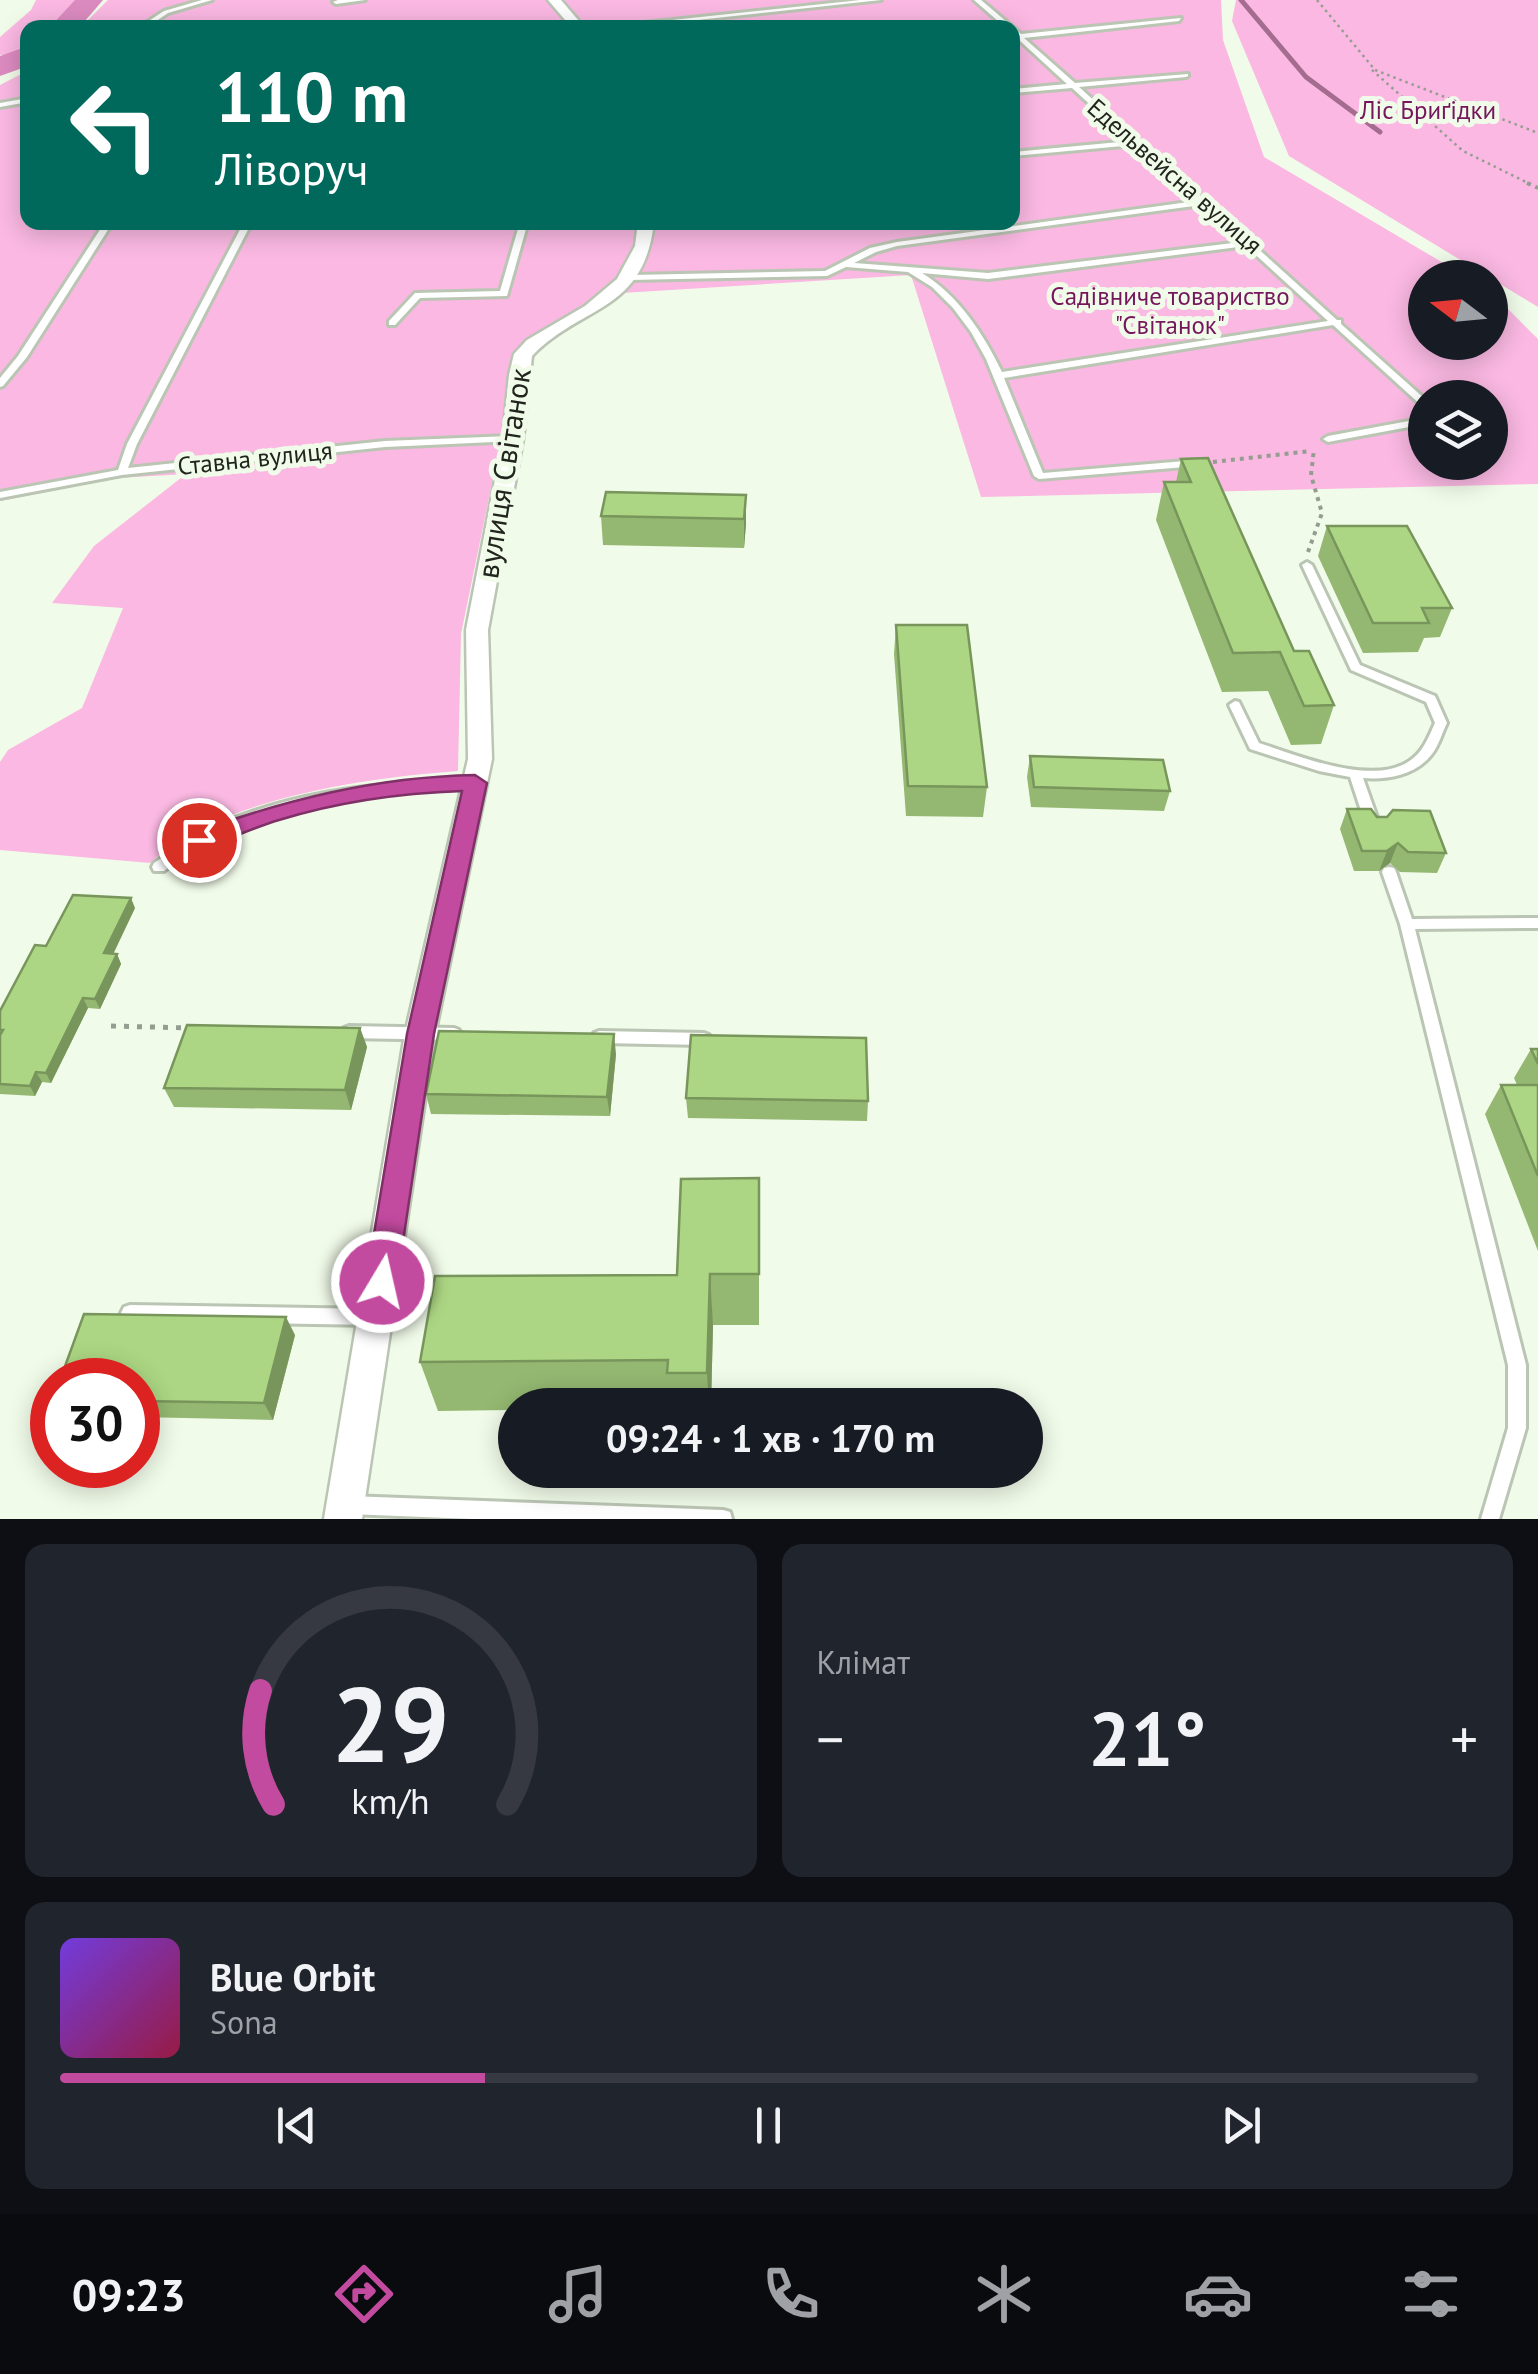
<!DOCTYPE html>
<html lang="uk">
<head>
<meta charset="utf-8">
<style>
	:root { --surface:#171b24; --page:#20242c; --text:#f1f3f6; --muted:#9ea1a6; --line:#363941; --accent:#c24a9f }
	body { margin:0; font-family:"PT Sans",sans-serif; background:var(--page); color:var(--text); height:100vh; display:flex; flex-direction:column; font-size:38px; white-space:nowrap }
	* { box-sizing:border-box; margin:0 }
	p { font-size:32px; color:var(--muted) }
	.icon { flex:none; width:55px; height:55px; fill:none; stroke:currentColor; stroke-width:2; stroke-linecap:round; stroke-linejoin:round }
	.map { position:relative; height:1519px; overflow:hidden }
	.sheet { display:flex; flex-direction:column; gap:25px; padding:25px; background:#0d0f14; flex:1 }
	.sheet>* { flex:none }
	.guide { position:absolute; left:20px; top:20px; width:1000px; height:210px; border-radius:20px; box-shadow:0 5px 25px #0003; background:#00695c; color:#fff; overflow:hidden }
	.needle { width:65px; rotate:286deg }
	.tools { position:absolute; left:1408px; top:260px; display:grid; gap:20px }
	.tools a { display:grid; place-items:center; width:100px; height:100px; border-radius:50%; background:var(--surface); box-shadow:0 5px 25px #0003; font-size:50px }
	.speed { position:absolute; left:30px; top:1358px; display:flex; gap:20px; font-size:50px; font-weight:700; text-align:center }
	.speed>* { display:grid; place-content:center; width:130px; height:130px; border-radius:50%; background:var(--surface); box-shadow:0 5px 25px #0003; line-height:1 }
	.speed .limit { border:15px solid #d22; background:#fff; color:#111 }
	.pin { position:absolute; display:grid; place-items:center; width:85px; height:85px; color:#fff; margin:-42px; border:5px solid #fff; border-radius:50%; box-shadow:0 2px 10px #0007 }
	.me { position:absolute; width:110px; margin:-55px; rotate:9deg; stroke-linejoin:round; filter:drop-shadow(0 0 8px #0008) }
	.turn { display:flex; align-items:center; gap:35px; height:210px; padding:0 30px; font-size:45px }
	.turn .icon { width:130px; height:130px; stroke-width:2.5 }
	.turn b { display:block; font-size:70px; line-height:85px }
	.big { font-size:75px; font-weight:600; line-height:1.1 }
	.sheet .card { flex:1; display:flex; flex-direction:column; justify-content:center; gap:15px; min-width:0; padding:0 35px; border-radius:20px; background:var(--page) }
	.sheet .dial { align-items:center; gap:0 }
	.dial svg { height:260px; overflow:visible; fill:none; stroke:var(--line); stroke-width:7; stroke-linecap:round; text-anchor:middle }
	.dial text { fill:var(--text); stroke:none }
	.song { display:flex; align-items:center; gap:30px }
	.cover { width:120px; height:120px; border-radius:15px; background:linear-gradient(135deg,hsl(260 70% 55%),hsl(340 70% 35%)) }
	.played { height:10px; border-radius:5px; background:linear-gradient(90deg,var(--accent) 30%,var(--line) 30%) }
	.keys { display:flex; justify-content:space-around; direction:ltr }
	.heat { display:flex; justify-content:space-between; align-items:center; font-size:55px; direction:ltr }
	.sheet .tiles { flex:1; display:grid; gap:25px; grid-template-columns:1fr 1fr }
	.card:last-child { grid-column:span 2 }
	.trip { position:absolute; left:498px; top:1388px; width:545px; height:100px; border-radius:50px; background:var(--surface); box-shadow:0 5px 25px #0003; font-weight:600; line-height:100px; text-align:center }
	.tab-bar { display:flex; height:160px; justify-content:space-around; align-items:center; background:#090b0e; color:var(--muted) }
	.tab-bar .icon { width:70px; height:70px }
	.tab-bar .active { color:var(--accent) }
	.tab-bar b { font-size:45px; color:var(--text) }
	.map>svg:first-child { display:block }
	.green { fill:#fab8e2; fill-rule:evenodd }
	.lines { fill:none; stroke-linecap:round; stroke-linejoin:round }
	.stream { stroke:#a46c8f; stroke-width:5 }
	.river { fill:#dc8bc0; fill-rule:evenodd }
	.service-casing { stroke:#bbc5b3; stroke-width:6 }
	.minor-casing { stroke:#bbc5b3; stroke-width:5 }
	.path-far2 { stroke:#959d90; stroke-width:2.5; stroke-dasharray:2.5 4; stroke-linecap:butt }
	.path-far1 { stroke:#959d90; stroke-width:4; stroke-dasharray:4 5; stroke-linecap:butt }
	.path { stroke:#959d90; stroke-width:5; stroke-dasharray:5 8; stroke-linecap:butt }
	.service { fill:#fff; fill-rule:evenodd }
	.minor { fill:#fff; fill-rule:evenodd }
	.wall { fill:#94b871 }
	.shaded-wall { fill:#78965c }
	.building { fill:#acd683; stroke:#78965c; stroke-width:2.5 }
	.route { fill:#c24a9f; stroke:#7e3067; stroke-width:2.5 }
	.labels { text-anchor:middle; dominant-baseline:central; stroke-width:10; stroke-linejoin:round; paint-order:stroke }
	.far-park-label { font-size:25px; fill:#75165c; stroke:#f1fbe9 }
	.far-street-label { font-size:25px; fill:#21251e; stroke:#f1fbe9 }
	.street-label { font-size:30px; fill:#21251e; stroke:#f1fbe9 }
</style>
</head>
<body>
<div class="map">
<svg width="1538" height="1519" viewBox="0 0 1538 1519">
	<rect width="100%" height="100%" fill="#f1fbe9"/>
	<g class="green">
		<path d="M36 0H78L50 27 28 28 27 48 19 55H0V37L31 10Z"/>
		<path d="M108 0H1221L1223 40 1264 157 1467 277 1425 278V342H1490V291L1538 339V484L981 497 911 275 622 293 535 353 523 448 499 449 461 634 458 771C365 778 220 798 150 863L0 850V762L8 750 82 708 123 608 52 603 94 546 186 474 117 478 0 501V85L27 71 28 222H1012V28L81 27ZM1425 398H1490V462H1425Z"/>
		<path d="M1236 0H1538V307L1289 156 1232 21Z"/>
	</g>
	<g class="lines">
		<path class="stream" d="M1241 0 1306 77 1380 132"/>
		<g class="river">
			<path d="M75 0H103L79 28H49Z"/>
			<path d="M28 46V66L0 76V56Z"/>
		</g>
		<defs>
			<g id="service">
				<path d="M202 0H212L168 13 146 28H138L164 11Z"/>
				<path d="M365 0 336 4 333 2 338 0Z"/>
				<path d="M860 0H881L624 28H597Z"/>
				<path d="M974 0H981L1021 34 1181 18 1179 21 1024 38 1075 83 1188 74V76L1186 77 1079 87 1204 200H1208V203L1250 241H1255L1254 245 1337 320H1341V324L1425 399V407L1422 406 1333 325 1004 378 1043 473 1197 460 1202 463 1197 466 1039 479 1034 476 986 359 971 332 953 308 932 287 908 272 846 267 827 276 629 280 628 278 632 275 825 271 870 248 897 242 1196 201 1134 145 1012 156V152L1130 141 1072 88 1012 93V89L1067 84 1018 39 1013 38 1012 28H1006ZM1201 205 1241 242 988 273 854 263 876 252 897 246ZM1246 246 1328 321 1002 372C983 333 959 296 922 273L988 279Z"/>
				<path d="M28 98V102L0 107V103Z"/>
				<path d="M105 222H113L27 357 3 386 0 387V378L18 356Z"/>
				<path d="M244 222H252L137 444 128 468 385 441 513 436 518 439 516 441 385 447 122 475 0 498V492L118 470 127 444Z"/>
				<path d="M520 222H528L507 296 420 298 395 325H389V321L415 293 500 291Z"/>
				<path d="M1425 418V424L1328 442 1323 439 1328 436Z"/>
				<path d="M1307 562 1312 565 1360 665 1435 696 1447 723C1442 733 1439 745 1432 754 1416 775 1388 780 1363 778L1379 823 1377 826H1367L1365 823 1350 777 1319 771 1250 749 1229 705 1235 701 1239 702 1259 743C1297 755 1370 786 1408 762 1423 753 1428 738 1435 723L1426 702 1351 670 1302 565Z"/>
				<path d="M475 779 479 780 481 783 479 786C452 791 423 790 395 793 327 800 255 813 195 848 184 855 174 863 164 871H154L152 867 154 863C165 856 175 848 187 841 272 792 378 782 475 779Z"/>
				<path d="M1389 867 1394 868 1396 872 1412 919 1538 918V928L1415 929 1526 1365V1428L1499 1519H1481L1508 1428V1365L1400 924 1382 872 1384 868Z"/>
				<path d="M349 1026 454 1028 459 1030 461 1034 459 1038 454 1040 349 1038 344 1036 342 1032 344 1028Z"/>
				<path d="M599 1031 704 1033 709 1035 711 1039 709 1043 704 1045 599 1043 594 1041 592 1037 594 1033Z"/>
				<path d="M130 1305 374 1309 380 1311 383 1317 380 1323 374 1325 130 1321 124 1319 121 1313 124 1307Z"/>
				<path d="M349 1496 723 1510 730 1512 732 1519H472L349 1514 342 1512 340 1505 342 1498Z"/>
			</g>
			<g id="minor">
				<path d="M548 0H561L585 28H572Z"/>
				<path d="M638 222H654C644 313 582 304 532 356L523 439 488 630 492 759 435 1034 362 1519H324L405 1034 468 759 466 630 503 439 509 375 514 354 527 340 585 306 617 279 635 246Z"/>
			</g>
		</defs>
		<use href="#service" class="service-casing"/>
		<use href="#minor" class="minor-casing"/>
		<g class="path-far2">
			<path d="M1317 0 1375 70 1538 133"/>
			<path d="M1372 70 1463 151 1532 185"/>
		</g>
		<g class="path-far1">
			<path d="M1527 183 1538 188"/>
			<path d="M1213 462 1311 451"/>
			<path d="M1308 552 1322 513 1311 475 1314 449"/>
		</g>
		<path class="path" d="M111 1026 191 1028"/>
		<use href="#service" class="service"/>
		<use href="#minor" class="minor"/>
	</g>
	<g class="wall">
		<path d="M1181 459 1294 651 1334 705 1321 744 1291 745 1268 691 1222 692 1156 520 1164 482H1176Z"/>
		<path d="M746 495V524L744 548 603 545 601 516Z"/>
		<path d="M1327 526 1452 608 1440 637 1424 638 1418 652 1363 653 1318 556Z"/>
		<path d="M896 625 987 787 983 817 906 816 894 654Z"/>
		<path d="M1030 756 1170 791 1164 811 1031 807 1027 777Z"/>
		<path d="M1347 809 1377 817 1446 853 1437 873 1400 872 1390 863 1379 871H1354L1340 829Z"/>
		<path d="M135 908 113 953 117 954 121 964 100 1009 88 1008 51 1083 42 1082 35 1096 0 1094V1011L46 946Z"/>
		<path d="M360 1028 367 1047 351 1110 174 1107 164 1088Z"/>
		<path d="M1531 1049H1538V1251L1485 1114 1501 1085H1517L1514 1078Z"/>
		<path d="M616 1054 610 1116 431 1114 426 1094Z"/>
		<path d="M686 1098 868 1101 867 1121 688 1118Z"/>
		<path d="M759 1178V1325H713L711 1405H515V1410L438 1411 420 1362 677 1275Z"/>
		<path d="M295 1335 273 1420 138 1417V1380Z"/>
	</g>
	<g class="shaded-wall">
		<path d="M746 495V524L744 548V519Z"/>
		<path d="M1398 843 1390 863 1379 871 1387 851Z"/>
		<path d="M131 898 135 908 109 963 104 953Z"/>
		<path d="M117 954 121 964 100 1009 95 999Z"/>
		<path d="M83 998 88 1008 51 1083 46 1073Z"/>
		<path d="M360 1028 367 1047 351 1110 345 1090Z"/>
		<path d="M614 1034 616 1054 610 1116 607 1097Z"/>
		<path d="M36 1072 42 1082 35 1096 30 1086Z"/>
		<path d="M710 1274 713 1325 711 1405H709L707 1373Z"/>
		<path d="M286 1317 295 1335 273 1420 264 1403Z"/>
	</g>
	<g class="building">
		<path d="M1208 458 1294 651H1309L1334 705 1304 706 1280 652 1233 653 1164 482H1191L1181 459Z"/>
		<path d="M606 492 746 495 744 519 601 516Z"/>
		<path d="M1327 526H1407L1452 608H1422L1429 623H1373Z"/>
		<path d="M896 625H967L987 787 908 786Z"/>
		<path d="M1030 756 1163 760 1170 791 1034 787Z"/>
		<path d="M1347 809H1371L1377 817H1387L1393 810 1430 811 1446 853 1408 852 1398 843 1387 851H1362Z"/>
		<path d="M73 895 131 898 104 953 117 954 95 999 83 998 46 1073 36 1072 30 1086 0 1084V1035L3 1030H0V1011L35 945 46 946Z"/>
		<path d="M187 1025 360 1028 345 1090 164 1088Z"/>
		<path d="M439 1031 614 1034 607 1097 426 1094Z"/>
		<path d="M691 1035 866 1038 868 1101 686 1098Z"/>
		<path d="M1531 1049H1538V1064Z"/>
		<path d="M1501 1085H1538V1176Z"/>
		<path d="M759 1178V1274H710L707 1373H667L668 1360 420 1362 435 1276 677 1275 681 1179Z"/>
		<path d="M84 1314 286 1317 264 1403 138 1401V1380H60Z"/>
	</g>
	<path class="route" d="M475 775 487 783 434 1034 397 1282 392 1292 382 1296 371 1292 366 1282 407 1034 462 791C401 793 338 802 279 820 252 828 226 841 199 849L187 840 191 834C284 800 375 777 475 775Z"/>
	<g class="labels">
		<g class="far-park-label">
			<text x="1428" y="110">Ліс Бриґідки</text>
			<text x="1170" y="296">Садівниче товариство<tspan x="1170" dy="29">"Світанок"</tspan></text>
		</g>
		<g class="far-street-label">
			<text transform="translate(1175 176) rotate(41)">Едельвейсна вулиця</text>
			<text transform="translate(255 458) rotate(-6)">Ставна вулиця</text>
		</g>
		<g class="street-label">
			<text transform="translate(503 473) rotate(-81)">вулиця Світанок</text>
		</g>
	</g>
</svg>
<div class="tools">
<a><svg class="needle" viewBox="-14 -14 28 28"><path d="M0-13l5 13h-10z" fill="#e53935"/><path d="M0 13l5-13h-10z" fill="#9ea1a6"/></svg></a>
<a><svg class="icon" aria-label="layers" viewBox="0 0 24 24"><path d="M12 4l9 5-9 5-9-5zM3 14l9 5 9-5"/></svg></a>
</div>
<div class="speed"><div class="limit">30</div></div>
<div class="pin" style="left:199px;top:840px;background:#d93025"><svg class="icon" aria-label="arrive" viewBox="0 0 24 24"><path d="M6 21V4h12l-3 4 3 4H6"/></svg></div>
<svg class="me" style="left:382px;top:1282px" viewBox="-20 -20 40 40"><circle r="17" fill="#c24a9f" stroke="#fff" stroke-width="3"/><path d="M0-11L8 9 0 5-8 9z" fill="#fff"/></svg>
<div class="trip">09:24 · 1 хв · 170 m</div>
<div class="guide">
<div class="turn"><svg class="icon" aria-label="left" viewBox="0 0 24 24"><path d="M17 20v-9H6M10 6l-5 5 5 5"/></svg><div><b>110 m</b>Ліворуч</div></div>
</div>
</div>
<section class="sheet">
<div class="tiles">
<div class="card dial"><svg viewBox="0 0 100 80">
<path d="M14 69A42 42 0 1 1 86 69"/>
<path d="M14 69A42 42 0 0 1 10 34" stroke="#c24a9f"/>
<text x="50" y="56" font-size="32" font-weight="700">29</text>
<text x="50" y="72" font-size="11">km/h</text>
</svg></div>
<div class="card"><p>Клімат</p>
<div class="heat"><a>−</a><b class="big">21°</b><a>+</a></div>
</div>
<div class="card">
<div class="song"><i class="cover"></i><div><b>Blue Orbit</b><p>Sona</p></div></div>
<div class="played"></div>
<div class="keys"><svg class="icon" aria-label="previous" viewBox="0 0 24 24"><path d="M18 5L8 12l10 7zM5 5v14"/></svg><svg class="icon" aria-label="pause" viewBox="0 0 24 24"><path d="M8 5v14M16 5v14"/></svg><svg class="icon" aria-label="next" viewBox="0 0 24 24"><path d="M6 5l10 7-10 7zM19 5v14"/></svg></div>
</div>
</div>
</section>
<nav class="tab-bar">
<b>09:23</b>
<svg class="icon active" aria-label="directions" viewBox="0 0 24 24"><path d="M12 3l9 9-9 9-9-9zM9 14v-3h6M13 9l2 2-2 2"/></svg>
<svg class="icon" aria-label="music" viewBox="0 0 24 24"><path d="M9 18V5l10-2v13"/><circle cx="6" cy="18" r="3"/><circle cx="16" cy="16" r="3"/></svg>
<svg class="icon" aria-label="phone" viewBox="0 0 24 24"><path d="M5 4h4l2 5-3 2q2 4 5 5l2-3 5 2v4C11 20 4 13 5 4z"/></svg>
<svg class="icon" aria-label="climate" viewBox="0 0 24 24"><path d="M12 3v18M4 7l16 10M4 17L20 7"/></svg>
<svg class="icon" aria-label="car" viewBox="0 0 24 24"><path d="M5 17H2v-5l4-1 3-4h7l3 4 3 1v5h-3M9 17h6M6 11h13"/><circle cx="7" cy="17" r="2"/><circle cx="17" cy="17" r="2"/></svg>
<svg class="icon" aria-label="filters" viewBox="0 0 24 24"><path d="M4 7h16M4 17h16"/><circle cx="9" cy="7" r="2"/><circle cx="15" cy="17" r="2"/></svg>
</nav>
</body>
</html>
